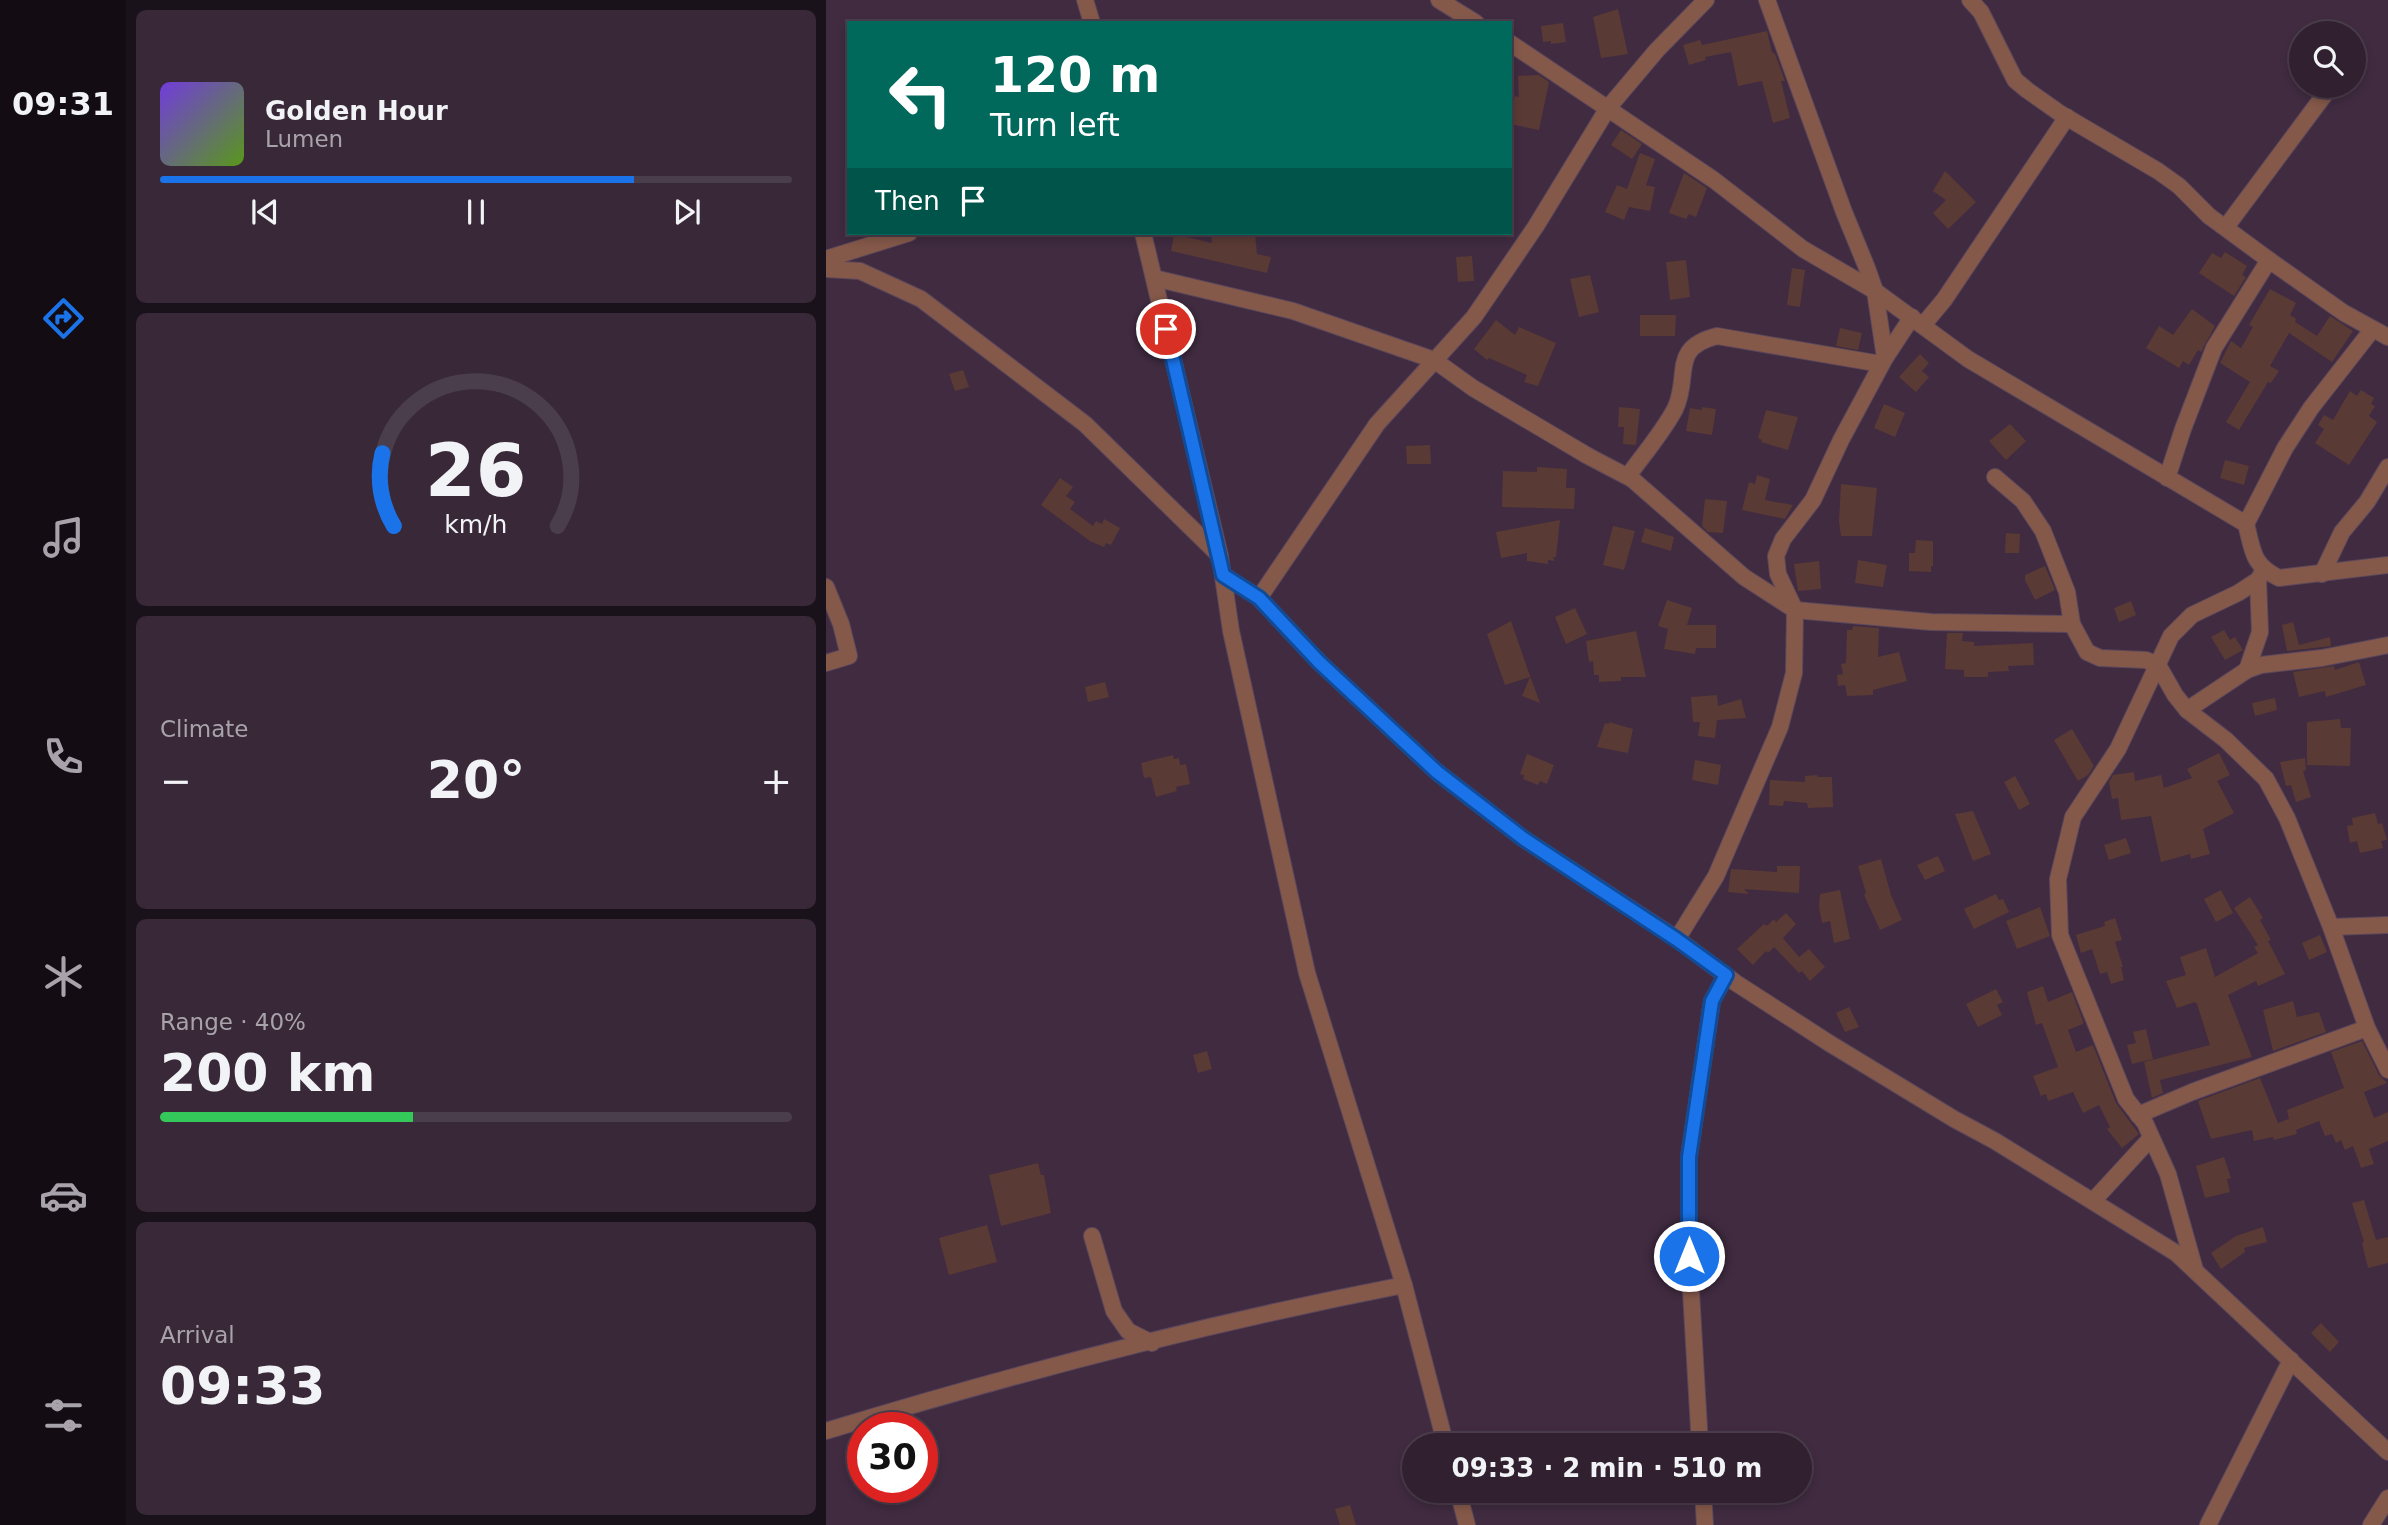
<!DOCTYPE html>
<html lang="en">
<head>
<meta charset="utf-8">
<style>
	:root { --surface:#302030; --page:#382838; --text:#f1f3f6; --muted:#a8a3ab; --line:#4b3e4c; --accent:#1a73e8 }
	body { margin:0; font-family:"DejaVu Sans",sans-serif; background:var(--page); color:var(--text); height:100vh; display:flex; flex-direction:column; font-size:26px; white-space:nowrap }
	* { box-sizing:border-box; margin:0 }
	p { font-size:23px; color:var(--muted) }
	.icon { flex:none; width:38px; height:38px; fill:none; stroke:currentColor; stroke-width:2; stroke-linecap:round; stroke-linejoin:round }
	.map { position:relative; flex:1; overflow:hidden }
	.panel { display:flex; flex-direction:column; gap:10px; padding:10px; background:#1a121a; width:700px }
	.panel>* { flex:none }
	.top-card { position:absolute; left:21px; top:21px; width:665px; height:214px; border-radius:0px; box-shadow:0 4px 10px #0003,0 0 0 2px var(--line); background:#00695c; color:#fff; overflow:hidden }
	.tools { position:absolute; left:1463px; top:21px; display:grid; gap:14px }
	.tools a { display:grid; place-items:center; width:77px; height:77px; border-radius:50%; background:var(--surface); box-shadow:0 4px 10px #0003,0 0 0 2px var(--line); font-size:35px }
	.speed { position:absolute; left:21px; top:1412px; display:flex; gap:14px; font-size:35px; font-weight:700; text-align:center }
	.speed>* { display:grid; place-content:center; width:91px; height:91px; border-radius:50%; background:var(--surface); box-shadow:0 4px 10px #0003,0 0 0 2px var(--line); line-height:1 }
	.speed .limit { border:10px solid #d22; background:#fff; color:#111 }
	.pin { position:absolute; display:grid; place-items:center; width:60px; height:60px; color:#fff; margin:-30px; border:4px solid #fff; border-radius:50%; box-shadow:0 2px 7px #0007 }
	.me { position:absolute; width:77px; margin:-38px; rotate:0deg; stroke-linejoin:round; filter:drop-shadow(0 0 5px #0008) }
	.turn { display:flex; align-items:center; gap:24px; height:147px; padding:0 28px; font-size:32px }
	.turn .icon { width:91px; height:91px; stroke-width:2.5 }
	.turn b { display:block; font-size:49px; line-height:60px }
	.then { display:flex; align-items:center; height:66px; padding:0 28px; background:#0003; gap:14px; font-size:26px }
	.big { font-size:52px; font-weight:600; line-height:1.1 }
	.panel .widget { flex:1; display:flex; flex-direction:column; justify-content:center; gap:10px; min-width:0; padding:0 24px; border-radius:10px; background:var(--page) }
	.panel .dial { align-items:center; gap:0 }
	.dial svg { height:182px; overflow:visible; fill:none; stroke:var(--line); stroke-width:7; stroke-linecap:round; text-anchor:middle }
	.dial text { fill:var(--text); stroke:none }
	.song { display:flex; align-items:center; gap:21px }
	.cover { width:84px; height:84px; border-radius:10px; background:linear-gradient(135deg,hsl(260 70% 55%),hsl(90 70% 35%)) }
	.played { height:7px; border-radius:4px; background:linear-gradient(90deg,var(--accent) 75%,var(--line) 75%) }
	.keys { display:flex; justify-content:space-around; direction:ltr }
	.heat { display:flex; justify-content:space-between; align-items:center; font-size:38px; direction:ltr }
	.charge { height:10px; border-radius:5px; background:linear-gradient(90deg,#34c759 40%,var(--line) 0) }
	.trip { position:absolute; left:576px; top:1433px; width:410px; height:70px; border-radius:35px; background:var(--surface); box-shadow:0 4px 10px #0003,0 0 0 2px var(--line); font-weight:600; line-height:70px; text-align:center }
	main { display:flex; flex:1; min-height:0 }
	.tab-bar { display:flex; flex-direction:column; width:126px; justify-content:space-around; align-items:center; background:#130d13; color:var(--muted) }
	.tab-bar .icon { width:49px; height:49px }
	.tab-bar .on { color:var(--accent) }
	.tab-bar b { font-size:32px; color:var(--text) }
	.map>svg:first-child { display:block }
	.building { fill:#5a3a35 }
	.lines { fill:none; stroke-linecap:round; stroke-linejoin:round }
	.street-casing { stroke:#5b475b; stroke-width:18 }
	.street { stroke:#85594a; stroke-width:16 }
	.route-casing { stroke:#114b97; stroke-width:18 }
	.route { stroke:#1a73e8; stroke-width:12 }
</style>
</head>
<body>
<main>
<nav class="tab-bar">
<b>09:31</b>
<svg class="icon on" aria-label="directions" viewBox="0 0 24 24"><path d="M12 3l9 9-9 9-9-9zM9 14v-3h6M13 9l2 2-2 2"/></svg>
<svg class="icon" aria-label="music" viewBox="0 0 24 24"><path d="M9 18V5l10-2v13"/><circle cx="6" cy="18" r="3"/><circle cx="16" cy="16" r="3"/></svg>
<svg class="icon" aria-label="phone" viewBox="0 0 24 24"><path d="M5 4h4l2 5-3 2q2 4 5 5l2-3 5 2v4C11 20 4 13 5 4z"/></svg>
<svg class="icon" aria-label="climate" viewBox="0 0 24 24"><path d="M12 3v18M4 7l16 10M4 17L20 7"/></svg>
<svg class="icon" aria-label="car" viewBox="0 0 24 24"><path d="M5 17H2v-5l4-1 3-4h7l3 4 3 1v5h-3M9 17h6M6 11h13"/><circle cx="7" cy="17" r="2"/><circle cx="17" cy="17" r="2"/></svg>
<svg class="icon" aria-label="filters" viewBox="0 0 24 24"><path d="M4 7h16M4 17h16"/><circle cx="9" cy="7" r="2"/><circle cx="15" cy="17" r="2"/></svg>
</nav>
<section class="panel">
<div class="widget">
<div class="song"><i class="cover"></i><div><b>Golden Hour</b><p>Lumen</p></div></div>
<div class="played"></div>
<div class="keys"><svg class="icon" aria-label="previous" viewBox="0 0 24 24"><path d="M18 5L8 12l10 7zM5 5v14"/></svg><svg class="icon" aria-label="pause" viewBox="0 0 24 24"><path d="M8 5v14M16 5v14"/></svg><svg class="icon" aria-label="next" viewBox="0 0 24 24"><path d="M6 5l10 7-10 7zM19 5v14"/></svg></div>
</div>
<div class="widget dial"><svg viewBox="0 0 100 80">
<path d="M14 69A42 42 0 1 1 86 69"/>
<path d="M14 69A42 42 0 0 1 9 37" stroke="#1a73e8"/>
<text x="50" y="56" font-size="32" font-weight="700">26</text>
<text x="50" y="72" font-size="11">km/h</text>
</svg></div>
<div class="widget"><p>Climate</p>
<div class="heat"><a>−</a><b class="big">20°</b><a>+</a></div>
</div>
<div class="widget"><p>Range · 40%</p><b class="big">200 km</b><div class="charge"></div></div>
<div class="widget"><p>Arrival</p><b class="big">09:33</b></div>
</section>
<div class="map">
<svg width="1562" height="1525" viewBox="0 0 1562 1525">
	<rect width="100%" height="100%" fill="#402b40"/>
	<g class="building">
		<path d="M792 9 802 54 775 58 767 17Z"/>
		<path d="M737 23 740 42 725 44V41L717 42 715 26Z"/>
		<path d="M941 31 946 52 949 54 959 81H955L964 118 947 123 936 81 912 86 905 52 879 57 880 60 863 65 857 45 874 40 876 45Z"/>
		<path d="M713 75 723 82 713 130 684 124V111L689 96 693 97 692 76Z"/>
		<path d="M795 130 816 144 806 159 785 145Z"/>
		<path d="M814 153 829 159 820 185 829 187 824 211 803 207 798 220 779 212 791 185 801 189Z"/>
		<path d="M1119 171 1150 202 1122 229 1107 213 1120 200 1107 191Z"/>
		<path d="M858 173 881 188 870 217 863 214 860 219 843 213Z"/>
		<path d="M385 233H429L431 254 445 257 441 273 345 251 348 234 386 243Z"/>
		<path d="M1399 252 1421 266 1416 275 1420 277 1408 296 1373 273 1386 253 1395 258Z"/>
		<path d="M646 256 648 281 632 282 630 257Z"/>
		<path d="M860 260 864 297 844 300 840 262Z"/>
		<path d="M966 268 979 270 974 307 961 305Z"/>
		<path d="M764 275 773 312 753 317 744 279Z"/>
		<path d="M1444 289 1470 303 1464 315 1470 319 1469 322 1491 336 1504 316 1527 331 1506 362 1463 333 1444 366 1453 371 1445 383 1442 382 1413 430 1400 422 1424 382 1394 363 1405 341 1415 348 1427 327 1423 325Z"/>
		<path d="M1366 309 1389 326 1375 352 1372 350 1363 365 1357 361 1353 368 1320 348 1333 326 1347 335Z"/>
		<path d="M814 315H850L849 336H814Z"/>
		<path d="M670 320 689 335 693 327 730 343 712 386 698 382 701 375 663 358 661 360 648 349Z"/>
		<path d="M1014 328 1036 333 1032 350 1010 346Z"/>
		<path d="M1094 354 1103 363 1096 371 1103 377 1090 392 1073 377Z"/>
		<path d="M137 370 143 387 129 391 123 374Z"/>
		<path d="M1535 390 1548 398 1545 404 1549 406 1543 416 1551 422 1523 465 1489 443 1498 429 1492 425 1498 415 1507 420 1524 391 1531 396Z"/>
		<path d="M1058 404 1079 413 1069 437 1048 428Z"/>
		<path d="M793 407 814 409 810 445 797 444 798 427H792Z"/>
		<path d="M876 407 890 409 886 435 860 431 864 408 876 410Z"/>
		<path d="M940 410 972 417 962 450 935 442 936 440 932 438Z"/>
		<path d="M1184 424 1200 441 1180 460 1163 441Z"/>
		<path d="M604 445 605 464H581L580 446Z"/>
		<path d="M1399 460 1423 466 1418 485 1394 478Z"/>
		<path d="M711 467 741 469 740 488H749L748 509 676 507 677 471 711 472Z"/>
		<path d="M931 475 944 479 939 500 967 505 959 519 916 510 923 482 929 484Z"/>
		<path d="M234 478 247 487 240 496 249 502 244 509 267 526 270 521 276 524 278 519 294 528 285 545 280 543 278 547 264 541 215 505Z"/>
		<path d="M1015 484 1051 488 1046 536H1015L1013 521Z"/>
		<path d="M879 499 901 501 897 533 882 532 876 526Z"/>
		<path d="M734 520 730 557H727L729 561 722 560V564L701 561V553L675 558 670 532Z"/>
		<path d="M787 526 809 531 798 570 777 565Z"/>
		<path d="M819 528 848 537 845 551 815 542Z"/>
		<path d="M1180 533 1194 534 1193 553H1179Z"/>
		<path d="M1090 540 1107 541V566H1105V572L1083 571V553H1089Z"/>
		<path d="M1032 560 1061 565 1057 587 1029 583Z"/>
		<path d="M993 561 995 589 972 591 968 564Z"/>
		<path d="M1219 566 1229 590 1209 600 1199 580V575Z"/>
		<path d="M841 600 866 608 861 625H890V648H870L869 654 838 649 842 629 832 626Z"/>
		<path d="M1305 601 1310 615 1293 622 1288 608Z"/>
		<path d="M749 608 761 634 740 644 729 617Z"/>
		<path d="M685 621 704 676 714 703 696 696 704 677 679 685 661 634Z"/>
		<path d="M1467 622 1473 645 1504 637 1505 646 1461 651 1456 625Z"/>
		<path d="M1027 626 1053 628 1052 657 1073 652 1081 681 1047 690V695L1021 696 1019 685 1012 686 1011 675 1017 674 1015 664 1020 663 1021 630H1026Z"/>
		<path d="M1398 630 1404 640 1409 637 1417 650 1399 660 1385 637Z"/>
		<path d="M810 631 820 677H795V681L773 682V675H768L767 661 763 662 760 641Z"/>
		<path d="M1121 633H1137L1136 641 1148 642V646L1207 643 1208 665 1182 666 1183 671 1162 672V677H1138V670L1119 669Z"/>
		<path d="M1533 662 1540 685 1500 697 1499 691 1473 697 1467 672 1508 666 1509 670Z"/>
		<path d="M279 682 283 697 262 702 259 687Z"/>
		<path d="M891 695 892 706 915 699 920 718 891 720 889 738 872 736 874 722H867L865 697Z"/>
		<path d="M1449 698 1451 710 1429 716 1426 703Z"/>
		<path d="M1514 719 1515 728H1525L1524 766 1481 765V722Z"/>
		<path d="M783 722 807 729 802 753 771 747 779 723 783 724Z"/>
		<path d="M1246 729 1268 766 1262 775 1252 781 1228 740Z"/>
		<path d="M1393 753 1404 775 1391 781 1408 813 1377 829 1384 854 1365 859 1364 854 1335 862 1325 816 1295 820 1292 798 1286 799 1283 782 1287 775 1308 772 1309 781 1335 775 1338 788 1366 778 1361 769Z"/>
		<path d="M701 754 728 765 721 784 714 781 712 785 697 779 698 775 694 774Z"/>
		<path d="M347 755 348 759 353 758 354 765 360 764 364 784 350 787 351 791 330 797 325 777 318 778 315 763Z"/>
		<path d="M1479 758 1480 770 1477 771 1485 797 1470 802 1465 785 1460 786 1454 762Z"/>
		<path d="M869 760 895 765 892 785 866 780Z"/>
		<path d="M991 775 992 777H1006L1007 807 982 808 981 803 958 801 957 806 943 805 944 780 979 782V776Z"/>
		<path d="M1189 776 1204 804 1193 810 1178 782Z"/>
		<path d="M1147 811 1165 854 1147 861 1129 814Z"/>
		<path d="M1549 813 1552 824 1556 823 1561 840 1555 841 1557 848 1534 853 1531 841 1524 843 1521 826 1527 825 1526 818Z"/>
		<path d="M1300 838 1305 853 1283 860 1278 845Z"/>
		<path d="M1112 856 1119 871 1099 880 1091 865Z"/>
		<path d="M1055 859 1065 895 1076 920 1054 930 1038 895 1040 893 1032 866Z"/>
		<path d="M951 866H974L973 893 918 889 923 894 902 892 905 869 951 872Z"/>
		<path d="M1014 890 1024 939 1008 943 1004 921 996 923 993 907 994 894Z"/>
		<path d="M1395 890 1407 913 1390 922 1378 899Z"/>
		<path d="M1170 894 1173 900 1177 899 1183 912 1148 929 1138 909Z"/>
		<path d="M1424 897 1437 918 1434 920 1445 940 1442 941 1459 974 1432 986 1430 981 1402 995 1426 1057 1334 1080 1337 1093 1326 1098 1318 1062 1384 1045 1371 1004 1369 1002 1351 1008 1340 981 1360 975 1354 957 1380 948 1389 977 1432 953 1428 947 1432 945 1408 908Z"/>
		<path d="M1214 907 1224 936 1191 949 1180 921Z"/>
		<path d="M960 913 970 924 957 938 973 957 983 949 999 967 984 981 976 971 973 973 948 947 942 953 940 951 927 965 911 949 938 924 941 926 948 919 950 922Z"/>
		<path d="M1289 918 1296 940 1289 942 1297 967H1295L1298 980 1285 984 1281 972 1274 974 1266 949 1255 953 1250 935 1279 926 1278 922Z"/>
		<path d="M1494 935 1501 952 1483 960 1476 943Z"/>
		<path d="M1217 986 1222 1002 1246 992 1257 1021V1024L1242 1030 1250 1052 1267 1045 1290 1103 1313 1134 1296 1148 1281 1129 1284 1127 1273 1105 1257 1113 1247 1092 1222 1101 1220 1094 1215 1096 1207 1076 1232 1067 1216 1023 1210 1025 1201 992Z"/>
		<path d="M1170 989 1177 1002 1171 1005 1176 1015 1152 1027 1140 1004Z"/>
		<path d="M1467 1001 1471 1017 1493 1012 1500 1032 1447 1051 1437 1010Z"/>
		<path d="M1023 1007 1033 1027 1019 1032 1010 1013Z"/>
		<path d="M1320 1029 1327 1059 1306 1064 1301 1045 1310 1043 1307 1032Z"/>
		<path d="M1536 1041 1553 1075 1561 1083 1538 1092 1548 1118 1562 1112V1141L1543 1149 1548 1164 1535 1168 1527 1146 1519 1150 1515 1140 1510 1143 1506 1134 1499 1136 1493 1121 1470 1130 1471 1134 1448 1140 1447 1137 1428 1141 1426 1130 1385 1139 1372 1101 1434 1078 1452 1123 1463 1119 1461 1110 1518 1088 1505 1052Z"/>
		<path d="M381 1051 386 1069 372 1073 367 1055Z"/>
		<path d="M1398 1157 1405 1178 1401 1179 1404 1192 1379 1198 1370 1166Z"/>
		<path d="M212 1163 215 1175H218L225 1213 175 1226 163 1175Z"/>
		<path d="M1538 1200 1550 1240 1562 1237V1263L1542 1268 1536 1243 1538 1242 1526 1203Z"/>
		<path d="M161 1225 171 1262 123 1275 113 1238Z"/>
		<path d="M1437 1227 1441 1242 1418 1248 1419 1252 1395 1269 1385 1253 1410 1236Z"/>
		<path d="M1495 1323 1513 1342 1504 1352 1485 1333Z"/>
		<path d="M524 1505 530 1525H514L509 1509Z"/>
	</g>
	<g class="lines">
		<defs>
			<g id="street">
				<path d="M259 0 266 23"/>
				<path d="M613 0 650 23"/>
				<path d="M1144 0 1155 12 1189 80 1201 90 1235 114 1332 171 1353 186 1383 216 1443 260 1518 313 1562 337"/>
				<path d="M684 43 888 180 977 249 1049 291 1142 359 1420 524C1427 551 1426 565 1453 578L1562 565"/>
				<path d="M1528 56 1531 52"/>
				<path d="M1400 227 1505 86"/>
				<path d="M317 233 394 556 405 631 481 973 578 1285 620 1446"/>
				<path d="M0 259 83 233"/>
				<path d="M0 269 34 271 95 299 259 424 394 556"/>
				<path d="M328 278 467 311 608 360 647 388 762 456 806 479 918 577 969 610 1105 622 1246 624"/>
				<path d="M1097 325 1118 300 1241 117"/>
				<path d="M1059 358 1086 317"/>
				<path d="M802 476C817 455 837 432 849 409 865 376 843 348 891 336L1055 364"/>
				<path d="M1169 477 1197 501 1217 531 1241 592 1246 624 1261 652 1274 658 1320 660 1332 665 1349 695 1361 710 1400 740 1440 779 1461 818 1505 927 1541 1028 1562 1070"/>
				<path d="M1341 478 1357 429 1388 348 1443 260"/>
				<path d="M1420 524 1459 448 1485 408 1546 330"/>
				<path d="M1496 574 1516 532 1541 502 1562 467"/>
				<path d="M397 575 433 598 493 662 611 772 698 839 851 939 910 983 1003 1043 1128 1119 1169 1141 1350 1253 1562 1452"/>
				<path d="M0 587 15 624 23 656 0 663"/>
				<path d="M433 598 551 424 648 317 710 226 782 108 831 50 880 0"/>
				<path d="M1421 670 1434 632 1432 580"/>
				<path d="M1361 710 1421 670 1435 665 1496 658 1562 645"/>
				<path d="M1505 927 1562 925"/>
				<path d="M851 939 890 876 954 727 968 673 969 610 952 574 950 556 957 539 987 500 1015 440 1059 358 1049 291 1041 268 1018 212 941 0"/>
				<path d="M1312 1115 1366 1092 1541 1028"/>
				<path d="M1267 1201 1325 1138"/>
				<path d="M266 1236 288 1311 302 1331 326 1343"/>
				<path d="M1369 1270 1342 1174 1319 1123 1300 1099 1234 935 1232 879 1247 817 1292 749 1345 636 1366 615 1412 593 1432 580 1438 570"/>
				<path d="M0 1431C190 1373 383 1323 578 1285"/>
				<path d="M874 1446 863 1257V1157L886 1001 900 975"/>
				<path d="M632 1491 641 1525"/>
				<path d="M877 1491 879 1525"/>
				<path d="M1382 1525 1465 1360"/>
				<path d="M1545 1525 1562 1498"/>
			</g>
		</defs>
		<use href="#street" class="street-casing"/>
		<use href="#street" class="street"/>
	</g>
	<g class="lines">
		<defs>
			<path id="route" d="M340 329 397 575 433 598 493 662 611 772 698 839 850 939 900 975 886 1001 863 1157V1256"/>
		</defs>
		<use href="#route" class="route-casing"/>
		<use href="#route" class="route"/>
	</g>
</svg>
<div class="tools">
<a><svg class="icon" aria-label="search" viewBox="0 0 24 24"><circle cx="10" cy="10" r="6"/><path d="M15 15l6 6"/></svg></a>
</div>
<div class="speed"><div class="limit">30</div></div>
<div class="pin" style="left:340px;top:329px;background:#d93025"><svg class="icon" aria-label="arrive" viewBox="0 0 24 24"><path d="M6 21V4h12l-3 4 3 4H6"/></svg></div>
<svg class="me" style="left:863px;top:1256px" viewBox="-20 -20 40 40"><circle r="17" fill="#1a73e8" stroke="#fff" stroke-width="3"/><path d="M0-11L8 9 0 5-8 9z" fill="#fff"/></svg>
<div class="trip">09:33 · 2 min · 510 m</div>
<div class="top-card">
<div class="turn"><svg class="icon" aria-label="left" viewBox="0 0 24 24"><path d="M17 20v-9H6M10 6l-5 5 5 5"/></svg><div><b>120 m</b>Turn left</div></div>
<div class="then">Then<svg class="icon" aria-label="arrive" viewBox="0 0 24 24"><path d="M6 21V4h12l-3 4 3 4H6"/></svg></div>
</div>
</div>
</main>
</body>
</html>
